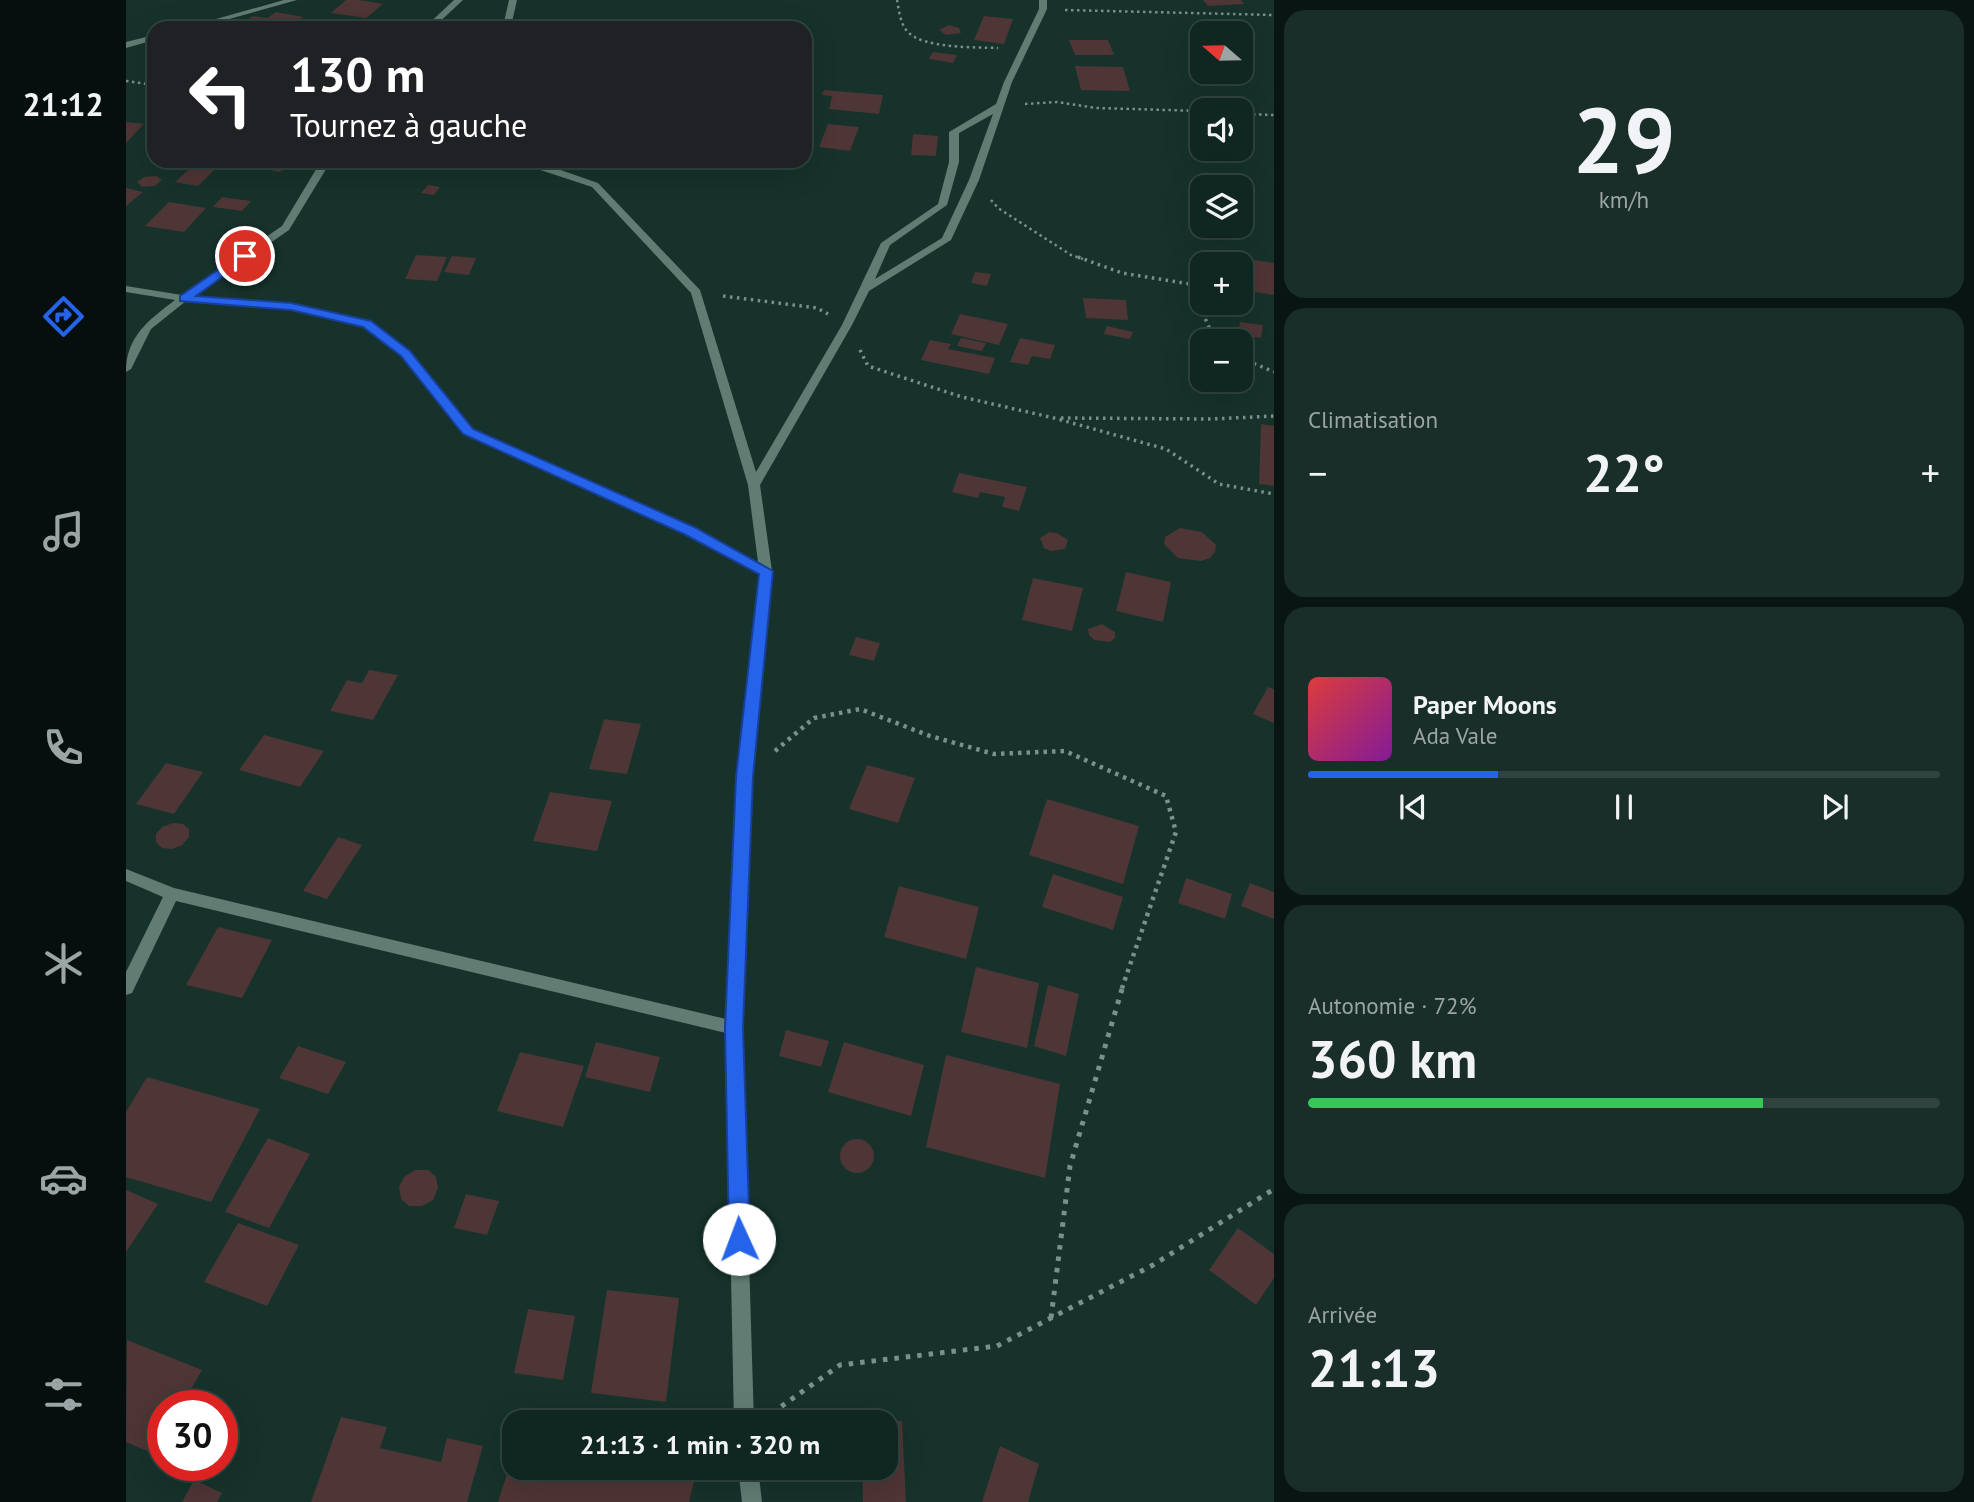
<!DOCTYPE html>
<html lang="fr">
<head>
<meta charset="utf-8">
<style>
	:root { --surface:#102620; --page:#192e29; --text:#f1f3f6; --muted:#9ca5a5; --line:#30433e; --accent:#2563eb }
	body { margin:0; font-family:"PT Sans",sans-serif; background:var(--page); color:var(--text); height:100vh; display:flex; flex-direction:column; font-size:26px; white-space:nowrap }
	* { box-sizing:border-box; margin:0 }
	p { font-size:23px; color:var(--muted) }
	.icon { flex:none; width:38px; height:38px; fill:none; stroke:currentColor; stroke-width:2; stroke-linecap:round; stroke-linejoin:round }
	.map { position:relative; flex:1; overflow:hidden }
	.panel { display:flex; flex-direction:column; gap:10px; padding:10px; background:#091512; width:700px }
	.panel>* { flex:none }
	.hud { position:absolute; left:21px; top:21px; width:665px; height:147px; border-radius:21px; box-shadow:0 7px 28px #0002,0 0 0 2px var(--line); background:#202124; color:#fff; overflow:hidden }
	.needle { width:46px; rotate:290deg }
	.controls { position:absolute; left:1064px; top:21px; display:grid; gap:14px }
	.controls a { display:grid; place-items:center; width:63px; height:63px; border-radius:14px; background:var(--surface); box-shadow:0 7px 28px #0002,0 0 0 2px var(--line); font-size:35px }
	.speed { position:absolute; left:21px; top:1390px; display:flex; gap:14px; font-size:35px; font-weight:700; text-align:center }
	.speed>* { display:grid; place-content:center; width:91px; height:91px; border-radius:50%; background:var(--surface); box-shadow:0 7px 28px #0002,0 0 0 2px var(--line); line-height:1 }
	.speed .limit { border:10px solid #d22; background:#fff; color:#111 }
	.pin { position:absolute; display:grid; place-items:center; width:60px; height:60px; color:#fff; margin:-30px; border:4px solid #fff; border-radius:50%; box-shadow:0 2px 7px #0007 }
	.me { position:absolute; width:77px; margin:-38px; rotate:358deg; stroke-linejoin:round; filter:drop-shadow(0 0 5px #0008) }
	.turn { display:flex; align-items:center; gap:24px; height:147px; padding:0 28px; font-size:32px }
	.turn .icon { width:91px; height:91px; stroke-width:2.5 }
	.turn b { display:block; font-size:49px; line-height:60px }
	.big { font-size:52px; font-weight:700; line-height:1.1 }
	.panel .card { flex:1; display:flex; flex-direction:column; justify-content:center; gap:10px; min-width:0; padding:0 24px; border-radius:21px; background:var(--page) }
	.panel .dial { align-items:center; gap:0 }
	.dial b { font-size:91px; line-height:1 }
	.song { display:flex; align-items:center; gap:21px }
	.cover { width:84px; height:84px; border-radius:10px; background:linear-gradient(135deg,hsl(0 70% 55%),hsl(290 70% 35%)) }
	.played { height:7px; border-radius:4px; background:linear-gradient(90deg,var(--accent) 30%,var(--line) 30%) }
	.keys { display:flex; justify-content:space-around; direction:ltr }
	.heat { display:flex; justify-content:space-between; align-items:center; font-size:38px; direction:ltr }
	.charge { height:10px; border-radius:5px; background:linear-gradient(90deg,#34c759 72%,var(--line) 0) }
	.trip { position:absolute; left:376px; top:1410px; width:396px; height:70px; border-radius:21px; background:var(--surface); box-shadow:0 7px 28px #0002,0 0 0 2px var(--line); font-weight:700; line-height:70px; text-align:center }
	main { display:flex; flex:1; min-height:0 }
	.tab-bar { display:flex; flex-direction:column; width:126px; justify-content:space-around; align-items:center; background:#060f0d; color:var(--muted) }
	.tab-bar .icon { width:49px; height:49px }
	.tab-bar .active { color:var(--accent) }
	.tab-bar b { font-size:32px; color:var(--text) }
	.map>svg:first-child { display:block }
	.building { fill:#4e3536 }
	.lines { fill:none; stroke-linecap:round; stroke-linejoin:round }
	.path-far3 { stroke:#7a908a; stroke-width:2.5; stroke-dasharray:2.5 3.5; stroke-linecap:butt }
	.path-far2 { stroke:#7a908a; stroke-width:3.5; stroke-dasharray:2.5 4.5; stroke-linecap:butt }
	.path-far1 { stroke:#7a908a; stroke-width:4.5; stroke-dasharray:3.5 5; stroke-linecap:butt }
	.path { stroke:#7a908a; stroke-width:5; stroke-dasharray:4.5 7; stroke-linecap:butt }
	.street { fill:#607c73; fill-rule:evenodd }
	.route { fill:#2563eb; stroke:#184099; stroke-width:2 }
</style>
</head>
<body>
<main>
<nav class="tab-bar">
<b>21:12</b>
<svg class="icon active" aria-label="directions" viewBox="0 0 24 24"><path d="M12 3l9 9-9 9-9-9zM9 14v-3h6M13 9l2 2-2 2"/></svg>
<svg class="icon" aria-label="music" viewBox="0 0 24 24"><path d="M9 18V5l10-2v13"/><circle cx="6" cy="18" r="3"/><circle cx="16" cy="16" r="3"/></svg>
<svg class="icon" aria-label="phone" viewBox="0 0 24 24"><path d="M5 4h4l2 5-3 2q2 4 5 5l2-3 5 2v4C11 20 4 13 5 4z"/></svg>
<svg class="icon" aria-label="climate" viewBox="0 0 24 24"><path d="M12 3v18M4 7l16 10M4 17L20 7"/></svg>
<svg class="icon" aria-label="car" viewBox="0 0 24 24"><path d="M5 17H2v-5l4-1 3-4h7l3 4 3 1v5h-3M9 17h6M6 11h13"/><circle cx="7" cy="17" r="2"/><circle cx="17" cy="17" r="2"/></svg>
<svg class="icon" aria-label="filters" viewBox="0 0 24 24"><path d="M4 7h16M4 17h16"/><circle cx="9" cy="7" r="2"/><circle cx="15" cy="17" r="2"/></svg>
</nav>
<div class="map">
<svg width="1148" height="1502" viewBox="0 0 1148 1502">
	<rect width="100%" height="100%" fill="#16322b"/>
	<g class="building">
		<path d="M220 0H233L257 4 240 18 205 13Z"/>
		<path d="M1077 0H1115L1118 4 1082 6Z"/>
		<path d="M150 12 177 17 163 28H136L116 24 127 16 141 18Z"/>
		<path d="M858 16 887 19 878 44 848 40Z"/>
		<path d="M823 25 833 28 835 33 820 35 813 30Z"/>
		<path d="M943 40H982L988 55H949Z"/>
		<path d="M807 52 831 55 827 63 803 59Z"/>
		<path d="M949 66 997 67 1004 91 955 90Z"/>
		<path d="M698 90 757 95 753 114 703 109 706 96 696 95Z"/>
		<path d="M0 122 18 124 0 143Z"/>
		<path d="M702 124 733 127 724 151 693 147Z"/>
		<path d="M787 134 812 136 810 156 785 155Z"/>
		<path d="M148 161H161L165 162 154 172 139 169Z"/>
		<path d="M70 163 92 166 72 186 49 182Z"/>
		<path d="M30 176 36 180 29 186 16 187 11 182 18 177Z"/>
		<path d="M302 185 314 187 308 195 295 193Z"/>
		<path d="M0 188 17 192 0 206Z"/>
		<path d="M96 197 125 201 116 211 87 207Z"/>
		<path d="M43 202 80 208 58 232 19 226Z"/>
		<path d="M290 255 321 257 311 281 279 279Z"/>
		<path d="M326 256 350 258 343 275 318 272Z"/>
		<path d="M1121 259 1148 263V295L1116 290Z"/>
		<path d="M849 272 865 274 861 286 845 283Z"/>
		<path d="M957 298 1000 300 1002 320 960 318Z"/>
		<path d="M834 314 882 324 873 345 825 334Z"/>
		<path d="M1114 322 1137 325 1135 338 1112 335Z"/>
		<path d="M981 326 1007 332 1004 339 978 334Z"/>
		<path d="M835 338 860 343 856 351 831 346Z"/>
		<path d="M894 338 929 345 924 359 906 356 902 365 884 362Z"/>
		<path d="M804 340 825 344 822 349 869 358 863 374 795 360Z"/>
		<path d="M1135 424 1148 426V486L1133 484Z"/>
		<path d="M833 473 901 487 893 511 876 507 879 497 854 492 852 498 826 492Z"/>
		<path d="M1054 528 1076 532 1090 545 1089 552 1084 558 1075 561 1052 558 1038 544 1039 537Z"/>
		<path d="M923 532 931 533 942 540 939 549 925 551 918 548 914 538Z"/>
		<path d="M1000 572 1045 582 1037 622 990 611Z"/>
		<path d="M907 578 957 588 946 631 896 620Z"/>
		<path d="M976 624 989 632V638L984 642 968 640 963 635 962 629Z"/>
		<path d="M730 637 754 643 748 661 723 655Z"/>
		<path d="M243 670 272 675 247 720 204 711 221 680 236 683Z"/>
		<path d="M1142 687 1148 689V723L1127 714Z"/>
		<path d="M478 719 515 724 501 774 463 769Z"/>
		<path d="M138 735 198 751 174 787 113 770Z"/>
		<path d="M40 763 77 772 48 814 10 804Z"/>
		<path d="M741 765 789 778 772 823 723 809Z"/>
		<path d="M424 792 486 801 471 851 407 841Z"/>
		<path d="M921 799 1013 826 997 884 903 855Z"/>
		<path d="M47 823 57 824 63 829V837L56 845 46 849 36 848 30 842V834L36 827Z"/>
		<path d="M212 837 236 845 201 899 177 891Z"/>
		<path d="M927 874 997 897 987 930 916 907Z"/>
		<path d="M1060 878 1106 894 1099 919 1052 903Z"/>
		<path d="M1124 883 1148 892V919L1115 906Z"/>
		<path d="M773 886 853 907 840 959 758 937Z"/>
		<path d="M92 927 146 940 116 998 60 985Z"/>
		<path d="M850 967 913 983 901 1048 835 1032Z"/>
		<path d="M922 985 953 994 940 1056 908 1046Z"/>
		<path d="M660 1030 703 1041 695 1067 653 1056Z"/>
		<path d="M470 1042 534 1057 524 1092 459 1077Z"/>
		<path d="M718 1042 798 1065 785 1116 702 1092Z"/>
		<path d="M172 1046 220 1062 202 1094 153 1078Z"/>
		<path d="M394 1052 458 1066 437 1127 371 1111Z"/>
		<path d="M820 1055 934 1084 919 1178 800 1147Z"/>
		<path d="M21 1077 134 1109 85 1202 0 1177V1112Z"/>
		<path d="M142 1138 184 1154 143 1228 99 1212Z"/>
		<circle cx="731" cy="1156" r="17"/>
		<path d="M289 1170H302L310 1177 312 1188 307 1200 296 1206H283L275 1199 273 1187 278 1177Z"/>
		<path d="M0 1190 32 1204 0 1252Z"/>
		<path d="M340 1194 373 1201 361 1235 328 1228Z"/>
		<path d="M112 1223 173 1245 141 1306 78 1282Z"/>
		<path d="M1112 1228 1148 1254V1278L1130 1305 1083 1270Z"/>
		<path d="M481 1290 553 1298 540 1402 465 1393Z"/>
		<path d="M402 1309 449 1316 437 1380 388 1373Z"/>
		<path d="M1 1340 76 1370 56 1405H37V1439L28 1454 0 1442Z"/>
		<path d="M215 1417 261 1427 254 1448 315 1462 321 1438 357 1446 341 1502H185Z"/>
		<path d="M760 1421H776L780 1502H737L736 1468H760Z"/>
		<path d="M874 1446 913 1464 902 1502H856Z"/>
		<path d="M388 1452V1468H552L570 1473 563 1502H372Z"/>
		<path d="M68 1480 96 1493 91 1502H56Z"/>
	</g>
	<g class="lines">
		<g class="path-far3">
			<path d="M771 0C773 10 774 23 781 31 796 49 850 47 872 48"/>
			<path d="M939 10 1148 15"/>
			<path d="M0 81 28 85"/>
			<path d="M899 104 931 102 970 108 1076 111"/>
			<path d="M1115 114 1148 115"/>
			<path d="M865 200 872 208 945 255 957 259"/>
		</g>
		<g class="path-far2">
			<path d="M952 257 996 273 1064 284 1089 341"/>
			<path d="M597 296 691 308 702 314"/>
			<path d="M734 350 742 366 836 397 928 418 1040 449 1093 484 1148 494"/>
			<path d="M1115 358 1148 372"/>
			<path d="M935 418 1086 419 1148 416"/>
		</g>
		<path class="path-far1" d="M649 751 688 718 734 709 804 736 868 754 939 751 1040 796 1050 832 995 991"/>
		<g class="path">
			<path d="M925 1318 944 1166 996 989"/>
			<path d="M646 1413 714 1365 871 1346 1027 1265 1148 1189"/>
		</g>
		<g class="street">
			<path d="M158 0H171L71 28H58Z"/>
			<path d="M328 0H337L307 28H298Z"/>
			<path d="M383 0H391L386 22 389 28H381L378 22Z"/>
			<path d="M913 0H921V9L886 82 853 180 825 240 743 291 726 325 634 485 646 571 625 777 616 1028 628 1423H608L600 1033 50 901 6 993 0 995V972L37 897 0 881V869L48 888 600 1019 611 777 634 573 559 533 338 435 276 356 237 326 165 309 60 301 25 329 5 369 0 372C0 336 23 320 49 300L0 292V286L56 295 156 226 195 161H205L163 230 68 296 165 303 245 322 284 352 346 429 567 527 632 562 622 485 565 293 466 187 387 161H403L423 166 472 183 574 290 630 472 716 325 755 243 812 204 823 162V132L870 104 878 82 913 9ZM867 114 843 180 816 238 749 279 764 245 821 205 833 162V133Z"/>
			<path d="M28 35V40L0 48V42Z"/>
			<path d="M612 1468H632L636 1502H616Z"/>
		</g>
	</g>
	<path class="route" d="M115 254 125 256 70 296 165 303 245 321 284 351 347 429 568 527 647 571 627 777 617 1028 624 1239 621 1246 613 1249 606 1246 603 1239 599 1028 610 777 633 574 558 534 337 434 275 356 237 327 165 310 54 301V296Z"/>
</svg>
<div class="controls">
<a><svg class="needle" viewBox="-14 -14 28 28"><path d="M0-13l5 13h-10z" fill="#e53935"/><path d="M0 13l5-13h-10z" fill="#9ca5a5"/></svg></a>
<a><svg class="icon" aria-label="sound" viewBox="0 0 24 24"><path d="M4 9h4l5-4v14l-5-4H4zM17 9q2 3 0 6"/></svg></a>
<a><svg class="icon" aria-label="layers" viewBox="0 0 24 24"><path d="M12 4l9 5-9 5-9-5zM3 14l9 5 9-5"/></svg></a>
<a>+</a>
<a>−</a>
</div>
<div class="speed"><div class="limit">30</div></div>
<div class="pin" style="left:119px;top:256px;background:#d93025"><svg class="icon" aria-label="arrive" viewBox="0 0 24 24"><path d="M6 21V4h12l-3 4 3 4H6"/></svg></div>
<svg class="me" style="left:613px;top:1239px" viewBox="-20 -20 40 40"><circle r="19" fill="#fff"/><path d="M0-13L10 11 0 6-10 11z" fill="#2563eb"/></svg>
<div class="trip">21:13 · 1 min · 320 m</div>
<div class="hud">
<div class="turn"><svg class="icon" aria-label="left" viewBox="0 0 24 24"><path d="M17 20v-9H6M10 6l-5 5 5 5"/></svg><div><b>130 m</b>Tournez à gauche</div></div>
</div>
</div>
<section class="panel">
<div class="card dial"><b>29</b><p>km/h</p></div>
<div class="card"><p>Climatisation</p>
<div class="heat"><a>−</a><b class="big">22°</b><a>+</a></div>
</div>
<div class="card">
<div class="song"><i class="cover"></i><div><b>Paper Moons</b><p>Ada Vale</p></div></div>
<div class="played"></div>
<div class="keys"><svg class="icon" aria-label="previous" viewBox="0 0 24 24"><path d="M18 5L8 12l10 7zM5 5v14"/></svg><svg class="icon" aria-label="pause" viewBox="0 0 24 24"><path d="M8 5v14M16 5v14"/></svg><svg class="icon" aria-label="next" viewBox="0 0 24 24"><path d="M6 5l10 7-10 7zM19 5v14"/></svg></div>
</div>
<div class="card"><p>Autonomie · 72%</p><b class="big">360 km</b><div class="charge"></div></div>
<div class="card"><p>Arrivée</p><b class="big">21:13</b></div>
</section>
</main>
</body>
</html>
